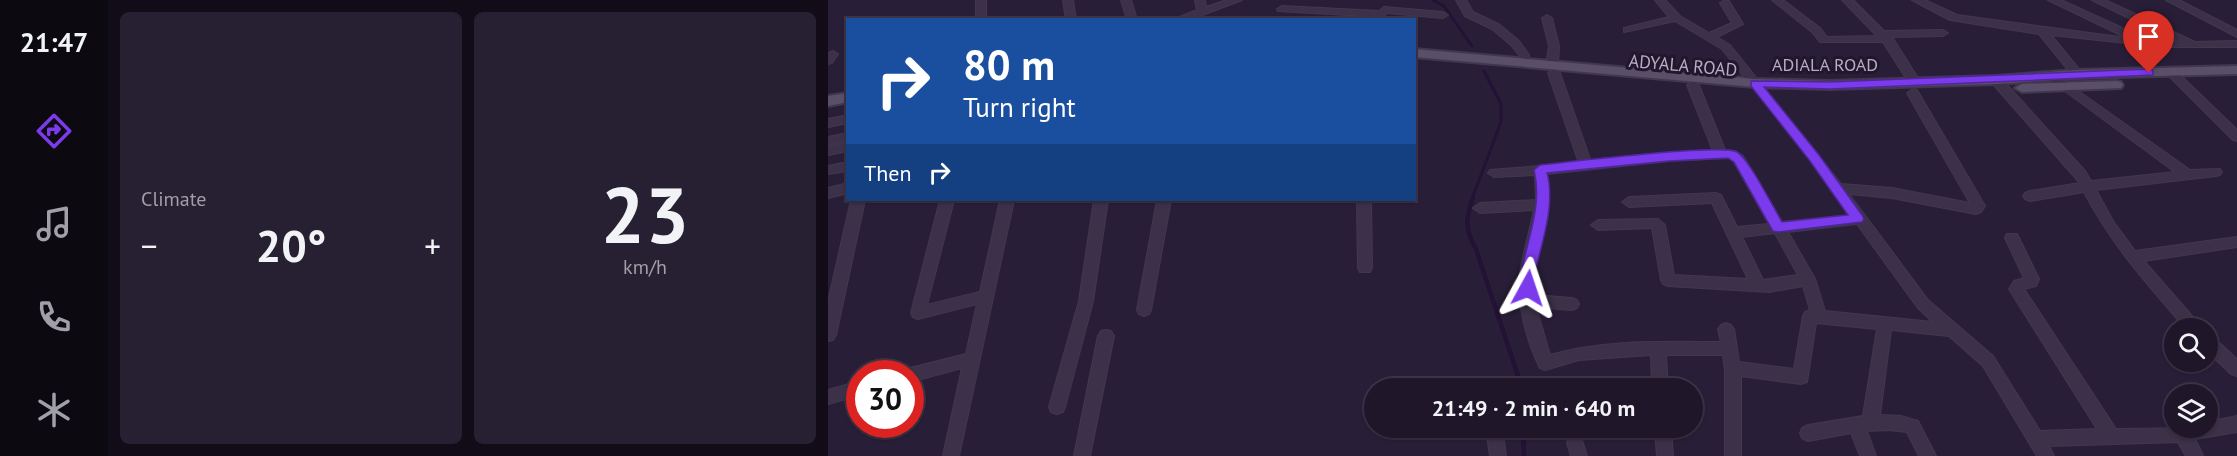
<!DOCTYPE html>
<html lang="en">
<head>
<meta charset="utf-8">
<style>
	:root { --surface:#1f162a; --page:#271f32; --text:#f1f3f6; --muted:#a19fa8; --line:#3c3547; --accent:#7c3aed }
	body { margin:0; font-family:"PT Sans",sans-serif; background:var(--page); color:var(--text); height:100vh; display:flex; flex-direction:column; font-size:22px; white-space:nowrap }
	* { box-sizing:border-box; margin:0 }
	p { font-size:20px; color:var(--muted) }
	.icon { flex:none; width:33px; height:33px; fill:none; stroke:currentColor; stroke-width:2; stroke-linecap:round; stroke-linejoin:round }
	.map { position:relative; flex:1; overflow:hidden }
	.details { display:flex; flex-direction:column; gap:12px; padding:12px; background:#110c17; width:720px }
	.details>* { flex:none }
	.top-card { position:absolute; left:18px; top:18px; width:570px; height:183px; border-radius:0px; box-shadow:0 2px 4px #0004,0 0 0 2px var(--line); background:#1a4fa0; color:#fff; overflow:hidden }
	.fabs { position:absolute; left:1336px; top:318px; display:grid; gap:12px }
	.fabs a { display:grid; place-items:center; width:54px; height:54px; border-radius:50%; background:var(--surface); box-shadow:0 2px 4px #0004,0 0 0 2px var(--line); font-size:30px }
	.speed { position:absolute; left:18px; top:360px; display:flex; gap:12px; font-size:30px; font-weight:700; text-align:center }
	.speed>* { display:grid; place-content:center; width:78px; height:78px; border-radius:50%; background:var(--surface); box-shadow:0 2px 4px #0004,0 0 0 2px var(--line); line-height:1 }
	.speed .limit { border:9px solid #d22; background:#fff; color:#111 }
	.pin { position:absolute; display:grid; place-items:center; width:51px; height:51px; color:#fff; margin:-62px -26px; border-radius:50% 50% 50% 0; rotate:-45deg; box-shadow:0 0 6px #0007 }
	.pin .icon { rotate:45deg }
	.me { position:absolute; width:66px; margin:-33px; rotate:5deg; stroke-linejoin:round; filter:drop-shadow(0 0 4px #0008) }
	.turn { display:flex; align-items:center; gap:21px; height:126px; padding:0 18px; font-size:27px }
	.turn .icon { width:78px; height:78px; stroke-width:2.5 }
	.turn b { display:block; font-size:42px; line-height:51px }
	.then { display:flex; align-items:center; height:57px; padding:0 18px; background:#0003; gap:12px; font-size:22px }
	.big { font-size:45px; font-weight:800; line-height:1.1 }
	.details .card { flex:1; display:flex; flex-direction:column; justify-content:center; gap:9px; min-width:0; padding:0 21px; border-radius:9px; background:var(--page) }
	.details .dial { align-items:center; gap:0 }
	.dial b { font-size:78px; line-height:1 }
	.heat { display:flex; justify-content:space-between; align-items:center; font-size:33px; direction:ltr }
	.details .tiles { flex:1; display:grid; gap:12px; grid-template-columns:repeat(2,1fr) }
	.trip { position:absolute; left:536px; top:378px; width:339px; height:60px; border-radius:30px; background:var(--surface); box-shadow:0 2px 4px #0004,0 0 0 2px var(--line); font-weight:800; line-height:60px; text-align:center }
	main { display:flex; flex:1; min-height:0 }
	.dock { display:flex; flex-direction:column; width:108px; justify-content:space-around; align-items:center; background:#0c0911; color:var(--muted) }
	.dock .icon { width:42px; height:42px }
	.dock .active { color:var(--accent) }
	.dock b { font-size:27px; color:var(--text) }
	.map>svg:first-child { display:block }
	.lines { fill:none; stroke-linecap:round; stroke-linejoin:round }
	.stream-far1 { stroke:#221235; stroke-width:3 }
	.stream { stroke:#221235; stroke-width:4.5 }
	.minor-casing { stroke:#42384e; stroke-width:2 }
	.major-casing { stroke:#42384e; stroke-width:4 }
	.minor { fill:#3c3148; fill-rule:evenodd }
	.major { fill:#5a4f68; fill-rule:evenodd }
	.route { fill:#7c3aed; stroke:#51269a; stroke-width:1.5 }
	.labels { text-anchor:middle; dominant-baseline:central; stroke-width:6; stroke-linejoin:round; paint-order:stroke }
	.street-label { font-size:18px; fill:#b8abc5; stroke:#21172c }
</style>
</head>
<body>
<main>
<nav class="dock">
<b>21:47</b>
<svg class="icon active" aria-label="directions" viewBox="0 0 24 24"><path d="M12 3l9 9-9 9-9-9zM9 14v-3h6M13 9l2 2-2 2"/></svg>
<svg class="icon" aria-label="music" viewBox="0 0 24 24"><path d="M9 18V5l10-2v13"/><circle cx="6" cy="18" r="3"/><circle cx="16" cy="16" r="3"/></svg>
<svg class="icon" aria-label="phone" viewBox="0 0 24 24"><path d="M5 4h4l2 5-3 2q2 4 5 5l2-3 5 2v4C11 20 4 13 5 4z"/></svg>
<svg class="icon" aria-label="climate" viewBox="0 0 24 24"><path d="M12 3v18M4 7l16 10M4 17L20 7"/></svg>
</nav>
<section class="details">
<div class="tiles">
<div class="card"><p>Climate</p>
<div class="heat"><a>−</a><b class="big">20°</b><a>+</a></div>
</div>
<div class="card dial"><b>23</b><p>km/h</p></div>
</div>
</section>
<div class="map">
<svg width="1409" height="456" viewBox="0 0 1409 456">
	<rect width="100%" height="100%" fill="#291e38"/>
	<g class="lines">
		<g class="stream-far1">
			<path d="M605 0 616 6 644 46"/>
			<path d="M644 199 673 122V104L656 71"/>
		</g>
		<g class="stream">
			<path d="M645 198C637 219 637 230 648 249L694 388"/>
			<path d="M695 428 696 456"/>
		</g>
		<defs>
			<g id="minor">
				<rect x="148" y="0" width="10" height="20"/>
				<path d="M235 0H245L248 20H238Z"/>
				<path d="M293 0H303L309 20H299Z"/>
				<path d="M367 0H377L378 7 399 0H414L361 20H344L369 10Z"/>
				<path d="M628 0H638L645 12 672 25 691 41 701 55V65H693L691 55 683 45 664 29 637 16Z"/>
				<path d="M827 0H837L852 16 881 33 904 23 892 3 897 0 901 1 915 24 889 37 902 45 1013 184 1064 188 1142 203 1079 93 1085 89 1089 90 1157 206 1153 212 1148 214 1064 198 1021 194 1100 300 1165 356 1212 431 1269 429 1181 289 1186 281 1196 278 1177 238 1179 234H1189L1211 279 1208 286 1196 289 1288 429 1380 428V422L1409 416V432L1367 439 1375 456H1358L1350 442 1221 446 1226 456H1209L1155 366 1121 336 1063 330 1052 415 1073 416 1090 421 1108 456H1091L1079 432 1061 430 1039 431 1048 456H1032L1023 433 980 441 974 438 972 433 974 428 980 425 1035 416 1049 329 988 323 979 382 973 384 913 376V456H897V370L895 355H838L840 388H824L823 355 751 360 717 370 712 368C698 340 689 304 692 273 695 252 702 231 706 210L652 213 645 208 652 203 708 200 707 175 666 177 660 173 662 170 751 163 720 73 722 71 726 70 732 73 763 162 841 153 885 151 859 85 865 81 871 85 897 150 907 151 915 156 954 222 1022 215 983 161 894 49 847 21 796 32V28L841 17ZM901 158 906 162 941 224 909 227 893 195 888 193 801 197 794 202 801 207 884 203 920 279 846 275 837 225 830 219 770 220 763 225 770 230 824 228 833 280 835 284 840 286 941 292 975 286 982 310 977 312 975 316 966 369 911 362 906 329 903 325 898 323 893 325 890 329 893 342C835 342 777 339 722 355L708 307 744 310 749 308 751 304 749 300 744 298 706 295C704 253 727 215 719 174L841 161ZM1029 224 1090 308 1105 322 997 311 987 279 960 232ZM947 233 970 275 935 280 914 237Z"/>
				<path d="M944 0H955L992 28 999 37 1049 36 1014 0H1025L1056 31 1115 30 1120 33 1115 36 1064 37 1093 83 1087 87 1083 86 1055 42H992L984 32Z"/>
				<path d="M1084 0H1097L1129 15 1299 38 1220 0H1233L1314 37 1315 39 1350 42 1264 0H1277L1367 42 1409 41V47H1336L1223 35 1255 74 1249 77 1245 76 1211 34 1122 20Z"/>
				<path d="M1338 0H1351L1409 30V37Z"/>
				<path d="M454 6 551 11 556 7 615 12 620 15 615 18 559 13 554 17 450 11 449 9Z"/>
				<path d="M719 15 724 18 731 46 730 65 724 68 718 65 721 46 714 18Z"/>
				<path d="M5 51 10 54 4 63 0 64V53Z"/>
				<path d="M1343 69 1347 70 1409 130V141L1405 140 1339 74V70Z"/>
				<path d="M1222 71 1362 170 1392 169 1394 172 1392 175 1388 176 1268 190 1285 221 1307 251 1409 237V247L1316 261 1371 324 1373 328H1357C1318 283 1284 245 1256 192L1202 201 1197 199 1195 196 1197 193 1202 191 1252 183 1164 83V77H1172L1257 171 1263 181 1347 172 1218 77V73Z"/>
				<path d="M20 115V123L0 127V119Z"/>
				<path d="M20 133V141L0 145V137Z"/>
				<path d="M20 143V151L0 155V147Z"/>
				<path d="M20 162V171L0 174V166Z"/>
				<path d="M20 183V193L0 198V188Z"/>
				<path d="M23 200H37L8 335 5 340 0 341V302Z"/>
				<path d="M112 200H126L99 305 152 292 172 200H186L131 456H115L134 368 82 382V374H75L76 370 82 368 138 354 149 304 90 319 85 317 83 313Z"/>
				<path d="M266 200H280L265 301 237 407 235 412 229 414 223 412 221 407 251 301Z"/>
				<path d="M329 200H343L323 310 321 314 316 316 311 314 309 310Z"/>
				<path d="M529 200H543L544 268 542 272H532L530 268Z"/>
				<path d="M278 330 283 331 286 336 262 456H246L270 336 273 331Z"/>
				<path d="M1380 336 1385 337 1409 359V376L1403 374 1380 352Z"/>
				<path d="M660 377 666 379 669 388H653L652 384 654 379Z"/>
				<path d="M32 381V395L0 404V390Z"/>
				<path d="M658 428H674L678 456H662Z"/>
				<path d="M827 428H843L845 456H829Z"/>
				<path d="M747 435 753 437 759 456H743L739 443 741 437Z"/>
			</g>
			<g id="major">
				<path d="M586 49 927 79 1002 81 1168 76 1249 70 1409 66V74L1249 78 1168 84 1002 89 927 87 586 57Z"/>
				<path d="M1288 81 1293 82 1295 85 1293 88 1194 92 1187 88 1194 84Z"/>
				<path d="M20 93V102L0 106V96Z"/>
			</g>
		</defs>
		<use href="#minor" class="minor-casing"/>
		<use href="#major" class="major-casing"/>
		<use href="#minor" class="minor"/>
		<use href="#major" class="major"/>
	</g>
	<path class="route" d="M1321 69 1325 70V75L1002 89 936 87 991 155 1034 215 1036 219 1034 222 950 232 945 231 906 162 900 158 841 161 719 173C728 205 713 245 706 276L707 288 705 293H695L692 276C699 242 715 204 706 170L712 165C741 162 893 143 909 152 921 159 945 207 954 222L1020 215 982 161 923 86V81L1002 82Z"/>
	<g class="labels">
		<g class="street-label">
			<text x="997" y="64">ADIALA ROAD</text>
			<text transform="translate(855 65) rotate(5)">ADYALA ROAD</text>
		</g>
	</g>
</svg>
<div class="fabs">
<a><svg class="icon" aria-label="search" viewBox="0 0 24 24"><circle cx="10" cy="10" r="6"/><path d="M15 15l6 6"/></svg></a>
<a><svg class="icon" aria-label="layers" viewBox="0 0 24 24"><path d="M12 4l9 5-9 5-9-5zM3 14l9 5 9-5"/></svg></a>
</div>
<div class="speed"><div class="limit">30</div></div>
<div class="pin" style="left:1321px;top:73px;background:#d93025"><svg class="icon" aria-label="arrive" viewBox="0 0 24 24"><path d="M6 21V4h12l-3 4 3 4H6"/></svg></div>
<svg class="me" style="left:700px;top:288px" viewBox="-20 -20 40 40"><path d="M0-17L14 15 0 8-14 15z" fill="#7c3aed" stroke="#fff" stroke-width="4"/></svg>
<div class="trip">21:49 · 2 min · 640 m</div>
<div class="top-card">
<div class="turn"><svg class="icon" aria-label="right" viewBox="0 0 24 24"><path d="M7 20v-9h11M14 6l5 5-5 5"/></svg><div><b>80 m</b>Turn right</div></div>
<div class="then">Then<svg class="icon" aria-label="right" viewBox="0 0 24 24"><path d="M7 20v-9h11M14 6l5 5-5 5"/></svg></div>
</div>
</div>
</main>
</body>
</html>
